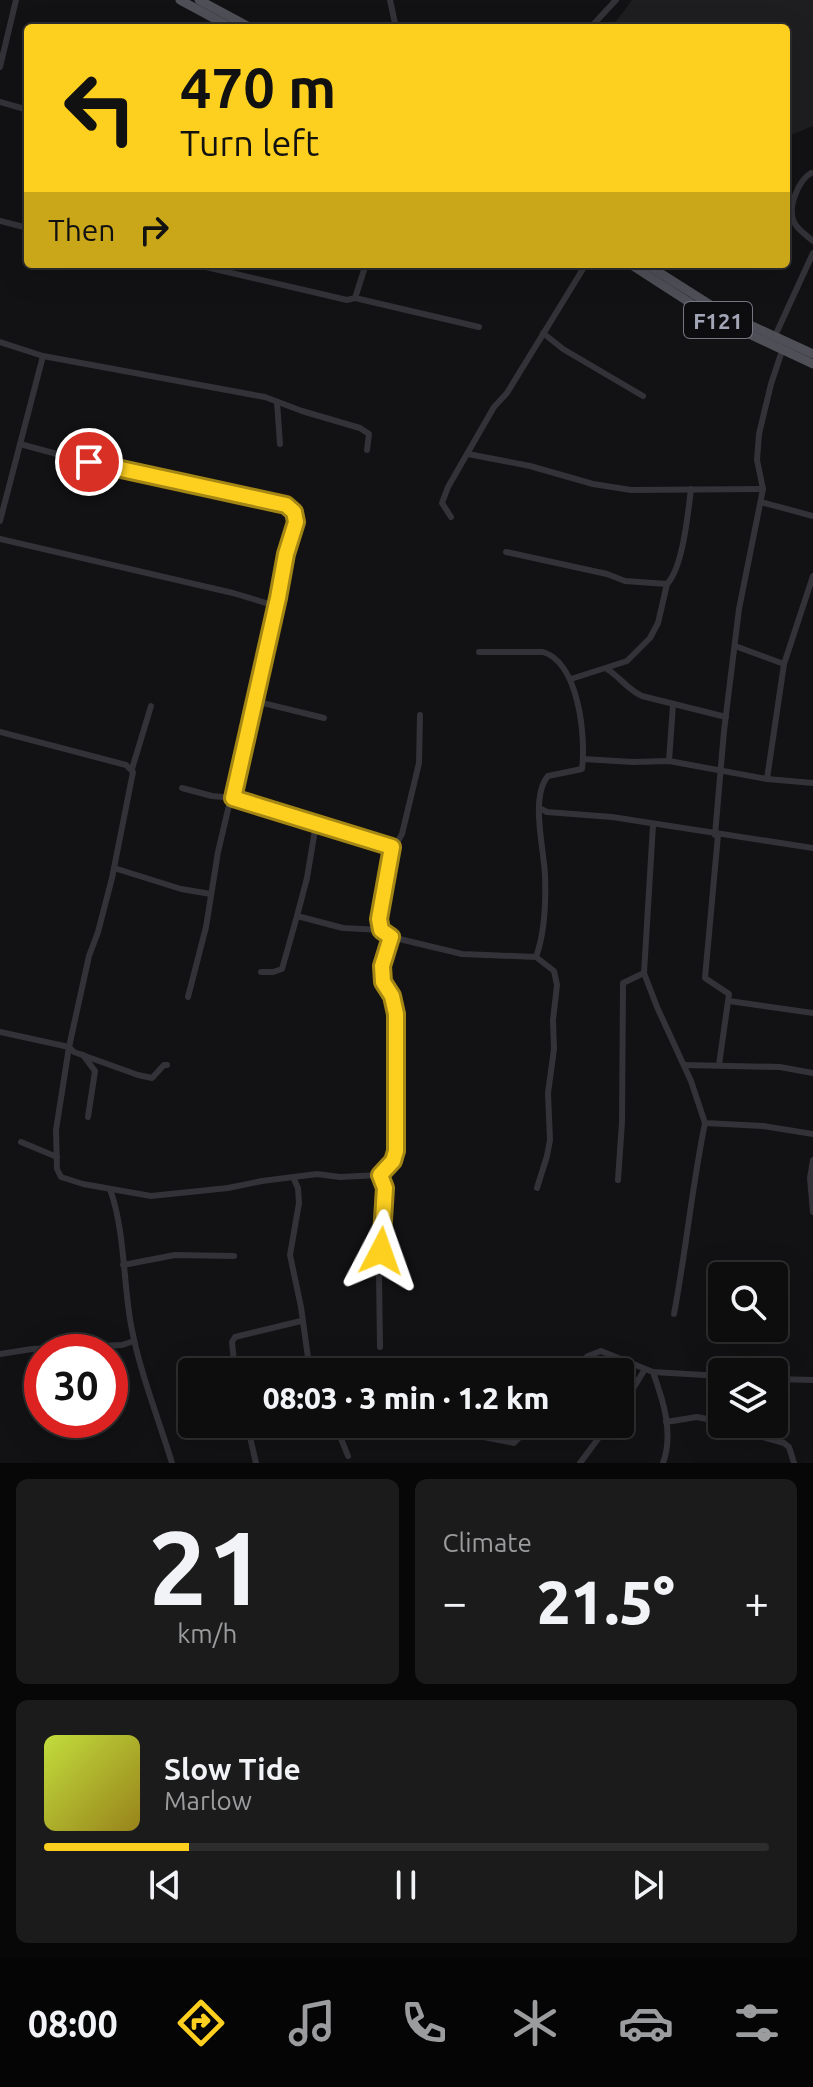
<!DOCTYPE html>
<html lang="en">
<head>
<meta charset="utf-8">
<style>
	:root { --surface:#0e0d0e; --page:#1c1b1c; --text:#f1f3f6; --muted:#9b9c9e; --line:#2e2d2e; --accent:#fdd020 }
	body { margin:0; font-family:Ubuntu,sans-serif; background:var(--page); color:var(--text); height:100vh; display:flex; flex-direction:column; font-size:30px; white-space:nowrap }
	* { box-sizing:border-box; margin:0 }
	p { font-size:26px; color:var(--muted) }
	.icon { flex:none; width:44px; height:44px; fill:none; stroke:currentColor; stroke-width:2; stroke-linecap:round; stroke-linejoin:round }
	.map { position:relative; height:1463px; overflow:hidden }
	.drawer { display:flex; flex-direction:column; gap:16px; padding:16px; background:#080708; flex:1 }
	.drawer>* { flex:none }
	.top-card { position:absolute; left:24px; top:24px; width:766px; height:244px; border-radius:8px; box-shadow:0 8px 32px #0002,0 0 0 2px var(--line); background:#fdd020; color:#111; overflow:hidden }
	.tools { position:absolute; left:708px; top:1262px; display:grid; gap:16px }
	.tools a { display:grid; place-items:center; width:80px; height:80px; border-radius:8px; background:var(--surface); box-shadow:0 8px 32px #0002,0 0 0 2px var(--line); font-size:40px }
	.speed { position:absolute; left:24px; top:1334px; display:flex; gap:16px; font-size:40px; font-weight:700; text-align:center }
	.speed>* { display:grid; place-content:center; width:104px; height:104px; border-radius:50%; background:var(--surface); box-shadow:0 8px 32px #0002,0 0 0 2px var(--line); line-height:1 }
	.speed .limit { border:12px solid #d22; background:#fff; color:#111 }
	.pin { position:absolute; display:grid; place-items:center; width:68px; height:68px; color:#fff; margin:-34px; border:4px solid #fff; border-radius:50%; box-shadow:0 2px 8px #0007 }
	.me { position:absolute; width:88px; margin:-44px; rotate:4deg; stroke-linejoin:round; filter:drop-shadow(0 0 6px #0008) }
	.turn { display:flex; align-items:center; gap:28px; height:168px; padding:0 24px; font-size:36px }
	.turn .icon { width:104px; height:104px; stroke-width:2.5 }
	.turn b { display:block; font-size:56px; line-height:68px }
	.then { display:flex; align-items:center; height:76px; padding:0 24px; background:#0003; gap:16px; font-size:30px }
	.big { font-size:60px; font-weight:800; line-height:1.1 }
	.drawer .tile { flex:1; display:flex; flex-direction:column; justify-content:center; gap:12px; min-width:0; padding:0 28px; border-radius:12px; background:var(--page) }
	.drawer .dial { align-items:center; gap:0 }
	.dial b { font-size:104px; line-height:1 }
	.song { display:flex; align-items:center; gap:24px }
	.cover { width:96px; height:96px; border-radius:12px; background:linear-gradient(135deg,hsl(70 70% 55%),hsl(50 70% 35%)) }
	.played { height:8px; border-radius:4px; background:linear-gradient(90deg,var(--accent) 20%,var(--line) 20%) }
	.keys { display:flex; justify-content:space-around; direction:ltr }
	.heat { display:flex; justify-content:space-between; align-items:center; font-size:44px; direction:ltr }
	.drawer .tiles { flex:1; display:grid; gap:16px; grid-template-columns:1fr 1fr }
	.tile:last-child { grid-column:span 2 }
	.trip { position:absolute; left:178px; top:1358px; width:456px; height:80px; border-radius:8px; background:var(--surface); box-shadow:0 8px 32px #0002,0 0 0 2px var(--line); font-weight:800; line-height:80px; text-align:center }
	.dock { display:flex; height:128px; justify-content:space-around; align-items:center; background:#060506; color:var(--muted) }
	.dock .icon { width:56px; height:56px }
	.dock .selected { color:var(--accent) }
	.dock b { font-size:36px; color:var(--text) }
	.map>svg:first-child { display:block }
	.built { fill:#1e1d20 }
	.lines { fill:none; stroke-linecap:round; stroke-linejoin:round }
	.minor { stroke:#323238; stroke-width:6 }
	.primary { stroke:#4e4f57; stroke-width:9 }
	.route-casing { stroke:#a48715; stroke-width:20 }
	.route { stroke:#fdd020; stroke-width:14 }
	.labels { text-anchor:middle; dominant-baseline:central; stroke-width:8; stroke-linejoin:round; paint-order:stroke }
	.shield { fill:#0d0c0e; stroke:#757783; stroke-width:2 }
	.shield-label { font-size:22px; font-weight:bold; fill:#a2a5b5 }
</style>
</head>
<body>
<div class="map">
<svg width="813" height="1463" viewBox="0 0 813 1463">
	<rect width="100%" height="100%" fill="#121113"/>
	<path class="built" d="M632 0H813V126L786 137V28H611Z"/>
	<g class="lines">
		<g class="minor">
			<path d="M390 0 396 28"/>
			<path d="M590 28 616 0"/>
			<path d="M0 67 16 0"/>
			<path d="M0 102 28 110"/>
			<path d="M811 173C799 180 787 207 794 222 797 229 807 236 813 241"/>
			<path d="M0 221 28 228"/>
			<path d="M193 264 347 300 355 298 366 264"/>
			<path d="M355 298 479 327"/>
			<path d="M543 333 563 349 643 396"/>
			<path d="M775 336 813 253"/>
			<path d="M0 342 43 356 0 521"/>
			<path d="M43 356 265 397 302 411 360 428 369 434 367 450"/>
			<path d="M277 402 280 444"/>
			<path d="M20 444 105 467 286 505 294 512 296 522 286 554 278 598 218 852 206 927 188 997"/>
			<path d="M468 454 530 466 593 484 631 490 763 489"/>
			<path d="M761 502 813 516"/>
			<path d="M451 517 442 503 448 487 494 407 507 393 586 264"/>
			<path d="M0 539 233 593 276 606"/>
			<path d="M506 552 607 574 625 581 667 584C683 567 688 513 691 489"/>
			<path d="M735 646 784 664"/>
			<path d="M479 652H543C579 663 586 737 582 769L548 776C530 797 544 849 545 875 546 901 545 932 536 957"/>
			<path d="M607 669C620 677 628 690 642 696L726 717"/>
			<path d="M571 679 627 661 650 638 658 623 667 584"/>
			<path d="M254 701 324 718"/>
			<path d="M420 715 419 763 402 834 389 857 381 902 380 926 391 937 462 954 536 957 554 971 557 985 553 1020 554 1049 548 1093 550 1140 547 1156 537 1188"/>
			<path d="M0 732 126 765 133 772 112 878 98 932 89 956 69 1047 56 1130 57 1169 61 1177 83 1184 151 1196 228 1188 262 1181 317 1174 340 1177 380 1175 393 1161 396 1151V1014L392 996 383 982 382 966 391 937"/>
			<path d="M583 759 633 762 669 761 767 779 784 664 813 576"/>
			<path d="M669 761 673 705"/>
			<path d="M132 769 151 706"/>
			<path d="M767 779 813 783"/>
			<path d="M182 788 212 796 233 798 392 847"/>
			<path d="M539 808 547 812 612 817 813 848"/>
			<path d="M316 824 307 878 297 916 343 928 381 930"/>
			<path d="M653 825 644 973 657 1007 691 1081 705 1123 763 1126 813 1134"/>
			<path d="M715 835 724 731 739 609 763 489 757 460 759 434 771 384 782 351"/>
			<path d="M718 835 705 978 729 994 719 1065"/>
			<path d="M114 868 181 889 211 894"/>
			<path d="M261 972H273L282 969 297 916"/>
			<path d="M729 1001 813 1013"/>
			<path d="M0 1032 69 1047 74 1052 138 1075 152 1078 164 1065H167"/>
			<path d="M83 1055 95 1071 88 1117"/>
			<path d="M684 1065 780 1067 813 1073"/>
			<path d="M21 1142 57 1157"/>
			<path d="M813 1160 810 1178 813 1212"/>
			<path d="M380 1175 385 1188 379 1274 380 1347"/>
			<path d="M293 1177 298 1188 299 1203 290 1255 301 1307 310 1372"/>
			<path d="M618 1180 622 1122 623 983 644 973"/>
			<path d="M110 1189C125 1231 123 1281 131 1325 140 1373 158 1417 172 1463"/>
			<path d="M123 1265 175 1255 234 1256"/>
			<path d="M674 1314C686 1251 692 1186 705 1123"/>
			<path d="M0 1354 32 1349 122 1345 134 1341"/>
			<path d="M235 1372 232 1342 235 1337 301 1321"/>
			<path d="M569 1372 588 1356 601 1351 653 1372 722 1376"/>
			<path d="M653 1372C663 1400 674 1433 663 1463"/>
			<path d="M774 1379 813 1380"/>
			<path d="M620 1410 645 1369"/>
			<path d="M666 1422 697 1417 722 1422"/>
			<path d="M247 1424 256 1463"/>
			<path d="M329 1424 338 1431 348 1456"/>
			<path d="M727 1424 745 1432 784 1443 789 1447 794 1463"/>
			<path d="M484 1437 514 1443 533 1424"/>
			<path d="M580 1463 609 1424"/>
		</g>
		<g class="primary">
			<path d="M180 0 232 28"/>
			<path d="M199 0 251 28"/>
			<path d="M630 264 709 315 813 364"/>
			<path d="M646 264 720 311 813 354"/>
		</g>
	</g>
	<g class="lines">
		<defs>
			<path id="route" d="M89 462 286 505 294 512 296 522 286 554 278 598 233 798 392 847 379 919 381 930 391 937 382 966 383 982 392 996 396 1014V1151L393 1161 380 1175 385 1188 381 1251"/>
		</defs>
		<use href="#route" class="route-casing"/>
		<use href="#route" class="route"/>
	</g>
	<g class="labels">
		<rect class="shield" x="684" y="302" width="68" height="36" rx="6"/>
		<g class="shield-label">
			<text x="718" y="320">F121</text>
		</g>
	</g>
</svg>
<div class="tools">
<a><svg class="icon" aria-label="search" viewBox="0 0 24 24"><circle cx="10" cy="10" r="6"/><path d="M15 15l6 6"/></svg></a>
<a><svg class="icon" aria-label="layers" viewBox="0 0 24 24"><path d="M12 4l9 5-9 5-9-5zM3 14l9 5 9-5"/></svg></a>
</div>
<div class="speed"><div class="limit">30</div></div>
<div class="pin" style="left:89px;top:462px;background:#d93025"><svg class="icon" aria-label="arrive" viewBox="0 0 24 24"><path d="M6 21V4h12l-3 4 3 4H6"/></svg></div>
<svg class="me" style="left:381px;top:1251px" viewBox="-20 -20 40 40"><path d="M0-17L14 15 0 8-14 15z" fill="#fdd020" stroke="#fff" stroke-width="4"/></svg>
<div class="trip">08:03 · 3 min · 1.2 km</div>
<div class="top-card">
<div class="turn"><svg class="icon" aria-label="left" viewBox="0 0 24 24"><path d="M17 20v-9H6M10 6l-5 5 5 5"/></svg><div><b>470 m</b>Turn left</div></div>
<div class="then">Then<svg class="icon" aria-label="right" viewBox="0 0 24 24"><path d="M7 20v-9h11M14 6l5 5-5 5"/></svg></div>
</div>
</div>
<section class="drawer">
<div class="tiles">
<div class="tile dial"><b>21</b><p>km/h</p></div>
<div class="tile"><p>Climate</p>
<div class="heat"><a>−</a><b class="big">21.5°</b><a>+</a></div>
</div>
<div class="tile">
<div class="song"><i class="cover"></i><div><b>Slow Tide</b><p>Marlow</p></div></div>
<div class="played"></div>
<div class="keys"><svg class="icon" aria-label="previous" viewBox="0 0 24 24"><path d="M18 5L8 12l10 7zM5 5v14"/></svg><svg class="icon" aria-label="pause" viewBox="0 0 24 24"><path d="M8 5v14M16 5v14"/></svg><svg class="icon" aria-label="next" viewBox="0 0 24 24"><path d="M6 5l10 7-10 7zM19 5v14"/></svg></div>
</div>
</div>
</section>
<nav class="dock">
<b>08:00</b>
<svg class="icon selected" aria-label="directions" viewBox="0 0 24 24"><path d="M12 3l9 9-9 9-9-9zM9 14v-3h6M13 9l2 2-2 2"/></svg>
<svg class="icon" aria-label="music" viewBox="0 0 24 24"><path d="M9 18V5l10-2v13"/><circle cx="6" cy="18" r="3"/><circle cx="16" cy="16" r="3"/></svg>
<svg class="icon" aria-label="phone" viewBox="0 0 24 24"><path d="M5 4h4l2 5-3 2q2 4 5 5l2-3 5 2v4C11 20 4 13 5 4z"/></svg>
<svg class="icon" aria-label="climate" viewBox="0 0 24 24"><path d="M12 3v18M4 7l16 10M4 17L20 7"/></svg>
<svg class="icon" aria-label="car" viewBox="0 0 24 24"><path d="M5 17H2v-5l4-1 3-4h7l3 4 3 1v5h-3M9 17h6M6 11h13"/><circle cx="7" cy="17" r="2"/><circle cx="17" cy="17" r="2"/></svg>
<svg class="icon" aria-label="filters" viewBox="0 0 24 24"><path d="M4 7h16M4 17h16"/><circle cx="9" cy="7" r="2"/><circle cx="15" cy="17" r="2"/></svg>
</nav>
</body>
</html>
